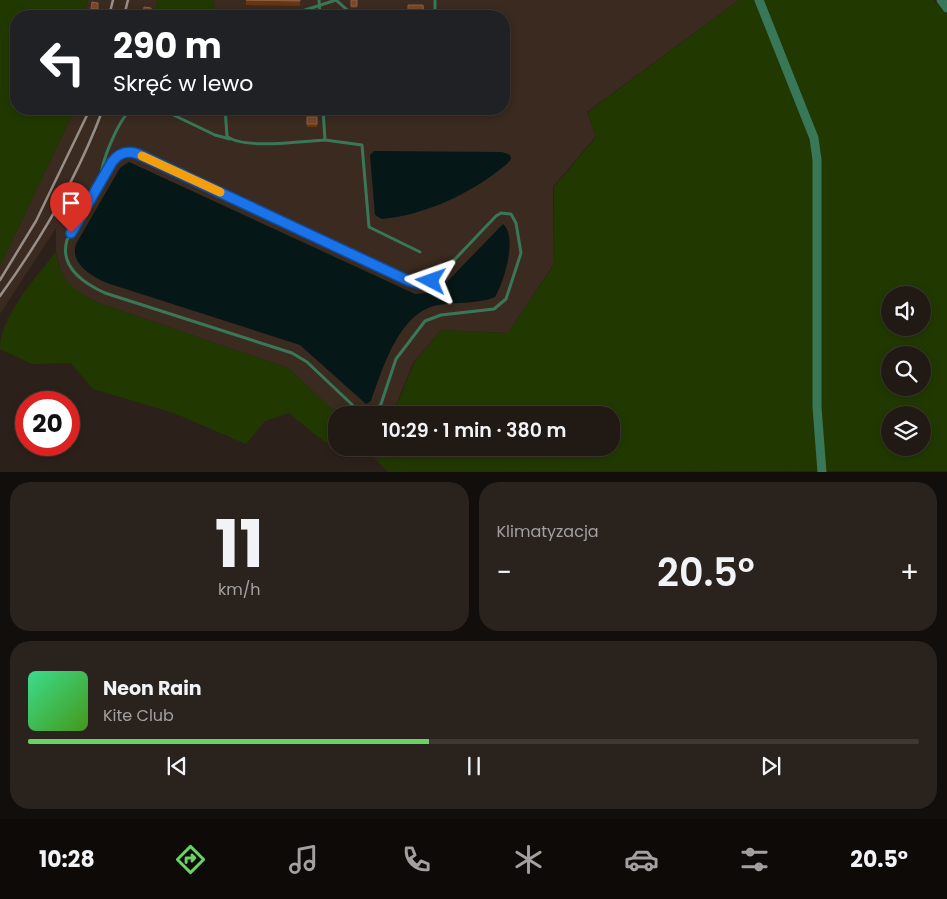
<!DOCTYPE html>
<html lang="pl">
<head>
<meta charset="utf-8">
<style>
	:root { --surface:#211914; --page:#29221d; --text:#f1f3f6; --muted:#a2a0a0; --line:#3e3834; --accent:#69d464 }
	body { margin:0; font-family:Poppins,sans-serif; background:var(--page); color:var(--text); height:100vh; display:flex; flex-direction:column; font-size:19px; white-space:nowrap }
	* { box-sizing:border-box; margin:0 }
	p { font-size:16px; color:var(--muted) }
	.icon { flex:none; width:28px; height:28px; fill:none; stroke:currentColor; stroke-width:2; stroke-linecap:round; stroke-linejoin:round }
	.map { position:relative; height:472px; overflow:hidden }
	.drawer { display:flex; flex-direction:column; gap:10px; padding:10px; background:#120e0b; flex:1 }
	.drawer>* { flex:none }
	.banner { position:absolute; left:10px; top:10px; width:500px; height:105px; border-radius:20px; box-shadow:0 2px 8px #0003,0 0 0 1px var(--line); background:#202124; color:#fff; overflow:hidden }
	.fabs { position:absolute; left:881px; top:286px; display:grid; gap:10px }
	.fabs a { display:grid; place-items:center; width:50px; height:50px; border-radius:50%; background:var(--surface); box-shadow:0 2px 8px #0003,0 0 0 1px var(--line); font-size:25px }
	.speed { position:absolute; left:15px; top:391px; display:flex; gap:10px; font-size:25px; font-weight:700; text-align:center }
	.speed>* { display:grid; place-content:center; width:65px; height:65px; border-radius:50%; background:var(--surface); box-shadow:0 2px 8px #0003,0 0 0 1px var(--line); line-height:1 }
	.speed .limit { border:8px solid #d22; background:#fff; color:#111 }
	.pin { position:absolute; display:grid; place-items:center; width:42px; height:42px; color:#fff; margin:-51px -21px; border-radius:50% 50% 50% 0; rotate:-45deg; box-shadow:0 0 5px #0007 }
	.pin .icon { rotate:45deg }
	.me { position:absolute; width:55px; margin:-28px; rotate:274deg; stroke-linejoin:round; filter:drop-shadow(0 0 4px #0008) }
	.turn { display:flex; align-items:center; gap:18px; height:105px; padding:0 20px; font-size:22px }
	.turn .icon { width:65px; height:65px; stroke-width:2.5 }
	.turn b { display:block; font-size:35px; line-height:42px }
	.big { font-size:38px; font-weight:600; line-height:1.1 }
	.drawer .widget { flex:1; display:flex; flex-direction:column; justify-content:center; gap:8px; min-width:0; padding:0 18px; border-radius:20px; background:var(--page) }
	.drawer .dial { align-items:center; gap:0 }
	.dial b { font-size:65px; line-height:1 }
	.song { display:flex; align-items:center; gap:15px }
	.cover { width:60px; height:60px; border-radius:8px; background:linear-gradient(135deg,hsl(150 70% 55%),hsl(100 70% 35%)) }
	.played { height:5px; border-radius:2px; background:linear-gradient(90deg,var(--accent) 45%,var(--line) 45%) }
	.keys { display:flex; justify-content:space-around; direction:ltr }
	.heat { display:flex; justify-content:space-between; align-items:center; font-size:28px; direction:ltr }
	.drawer .tiles { flex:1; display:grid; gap:10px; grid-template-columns:1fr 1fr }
	.widget:last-child { grid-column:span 2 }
	.trip { position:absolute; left:328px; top:406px; width:292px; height:50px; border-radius:20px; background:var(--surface); box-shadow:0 2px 8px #0003,0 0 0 1px var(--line); font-weight:600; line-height:50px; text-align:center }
	.menu { display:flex; height:80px; justify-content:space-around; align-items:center; background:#0d0a08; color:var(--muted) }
	.menu .icon { width:35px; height:35px }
	.menu .active { color:var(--accent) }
	.menu b { font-size:22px; color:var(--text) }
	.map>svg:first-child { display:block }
	.built { fill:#3a2a1f }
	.green { fill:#213901; fill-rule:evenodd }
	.water { fill:#051717 }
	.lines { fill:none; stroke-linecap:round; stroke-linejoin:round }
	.service { stroke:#397759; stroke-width:3 }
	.tertiary { stroke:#397759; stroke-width:9 }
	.rail { stroke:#988e89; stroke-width:2.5 }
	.wall { fill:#693410 }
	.building { fill:#784727; stroke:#8b6145 }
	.route-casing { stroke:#114b97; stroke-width:12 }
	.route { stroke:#1a73e8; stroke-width:9 }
	.slow { stroke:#f59e0b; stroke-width:9 }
</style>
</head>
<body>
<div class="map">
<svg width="947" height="472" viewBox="0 0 947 472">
	<rect width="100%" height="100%" fill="#2c211a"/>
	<g class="built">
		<path d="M88 0H157L155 16H89L85 9Z"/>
		<path d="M214 0H739L587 112 596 136 553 187V265L508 333 441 330 413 363 392 415H338L288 368 96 302 69 286 61 272 56 252V228L0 314V266L75 109H504V16H215Z"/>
	</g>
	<g class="green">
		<path d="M0 0H88L85 9 89 16H16V109H75L0 266Z"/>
		<path d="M157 0H214L215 16H155Z"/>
		<path d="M739 0H934L947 14V471L388 472 373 456 384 448H611V415H393L414 363 441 330 508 333 553 266 554 187 596 137 588 112ZM890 295H922V328H890ZM890 355H922V388H890ZM890 415H922V448H890Z"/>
		<path d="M56 252C60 281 72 288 96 302L288 368 338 415 336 448H371L376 453C341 462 314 433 289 413L265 421 246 444 174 413 93 389 71 363 32 364 0 349C0 317 36 277 56 252Z"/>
	</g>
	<g class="water">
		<path d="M374 151 502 152 510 155 511 159C507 165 500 169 494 174 461 198 422 215 382 219L375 215 370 155Z"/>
		<path d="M129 162 415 294 429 293 441 288 503 224C518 237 504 282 495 297 479 304 456 302 438 305 399 312 383 368 371 401L366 404 300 345 110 284C94 278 69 264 76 244L120 168Z"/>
	</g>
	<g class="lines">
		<g class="service">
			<path d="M319 0 320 16"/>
			<path d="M257 16 302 11 336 0 354 16"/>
			<path d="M365 16 373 13H399V16"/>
			<path d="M435 16V0"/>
			<path d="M161 109 215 135 230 139"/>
			<path d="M225 109 227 136C242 150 304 141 325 140L323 109"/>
			<path d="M325 140 362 145 369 227 420 252"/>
			<path d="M101 179C100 164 120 115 133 109"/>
			<path d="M363 415 307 362 292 353 105 293C83 283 59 267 67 240L116 158 124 152 138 154 409 281C421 285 430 283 440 275L496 216 501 213 511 214 516 223 521 253 506 299 494 309 441 315 425 321 396 359 381 404 372 415"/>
		</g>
		<g class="tertiary">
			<path d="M759 0 814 138 817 160V407L822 472"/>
			<path d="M941 0 947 8"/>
		</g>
		<g class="rail">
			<path d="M109 16 113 0"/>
			<path d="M124 16 128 0"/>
			<path d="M0 280 36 221 90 109"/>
			<path d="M0 296C42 238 78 176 103 109"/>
		</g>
	</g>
	<g class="wall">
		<path d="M246 0H300V6L246 5Z"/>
		<rect x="351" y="0" width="6" height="8"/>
		<path d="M92 2 98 3V12H91Z"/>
		<rect x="307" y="117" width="10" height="10"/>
	</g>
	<g class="building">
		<path d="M246 0H300V1Z"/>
		<rect x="351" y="0" width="6" height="6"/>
		<path d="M92 2 98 3V9H91Z"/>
		<path d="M408 5H423L424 16H408Z"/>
		<path d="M144 7 151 8V16L143 15Z"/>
		<rect x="307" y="117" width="10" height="7"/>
	</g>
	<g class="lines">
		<defs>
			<path id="route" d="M71 233 112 162C119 153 127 150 138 154L409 281 420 284 431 281"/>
		</defs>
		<use href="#route" class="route-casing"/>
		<use href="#route" class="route"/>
		<path class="slow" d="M142 156 220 192"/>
	</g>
</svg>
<div class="fabs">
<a><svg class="icon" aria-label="sound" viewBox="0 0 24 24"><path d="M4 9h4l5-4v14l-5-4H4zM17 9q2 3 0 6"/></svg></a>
<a><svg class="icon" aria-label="search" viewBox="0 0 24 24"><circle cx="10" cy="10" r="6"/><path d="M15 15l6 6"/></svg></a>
<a><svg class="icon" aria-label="layers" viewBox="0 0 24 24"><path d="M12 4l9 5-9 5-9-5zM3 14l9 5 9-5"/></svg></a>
</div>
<div class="speed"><div class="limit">20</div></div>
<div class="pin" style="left:71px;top:233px;background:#d93025"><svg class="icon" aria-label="arrive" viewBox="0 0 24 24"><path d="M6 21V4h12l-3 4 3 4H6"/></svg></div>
<svg class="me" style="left:431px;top:281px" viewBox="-20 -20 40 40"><path d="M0-17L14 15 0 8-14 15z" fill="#1a73e8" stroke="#fff" stroke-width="4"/></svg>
<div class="trip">10:29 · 1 min · 380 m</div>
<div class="banner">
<div class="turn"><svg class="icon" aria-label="left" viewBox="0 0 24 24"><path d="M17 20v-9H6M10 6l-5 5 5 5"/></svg><div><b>290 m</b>Skręć w lewo</div></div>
</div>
</div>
<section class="drawer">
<div class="tiles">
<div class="widget dial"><b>11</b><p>km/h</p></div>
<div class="widget"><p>Klimatyzacja</p>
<div class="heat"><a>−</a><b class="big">20.5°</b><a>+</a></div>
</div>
<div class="widget">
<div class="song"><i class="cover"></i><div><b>Neon Rain</b><p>Kite Club</p></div></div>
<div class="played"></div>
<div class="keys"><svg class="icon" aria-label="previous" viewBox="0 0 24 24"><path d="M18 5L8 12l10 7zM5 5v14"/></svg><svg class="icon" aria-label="pause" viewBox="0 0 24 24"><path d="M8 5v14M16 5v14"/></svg><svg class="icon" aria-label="next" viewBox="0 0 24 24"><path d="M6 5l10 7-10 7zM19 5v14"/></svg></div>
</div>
</div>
</section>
<nav class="menu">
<b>10:28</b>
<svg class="icon active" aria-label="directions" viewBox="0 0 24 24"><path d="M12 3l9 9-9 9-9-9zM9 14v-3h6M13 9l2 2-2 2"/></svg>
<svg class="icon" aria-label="music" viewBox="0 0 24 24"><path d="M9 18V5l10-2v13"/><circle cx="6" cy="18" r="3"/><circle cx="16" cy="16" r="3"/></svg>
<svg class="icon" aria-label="phone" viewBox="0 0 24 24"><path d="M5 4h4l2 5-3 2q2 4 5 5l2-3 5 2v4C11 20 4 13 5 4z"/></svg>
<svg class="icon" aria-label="climate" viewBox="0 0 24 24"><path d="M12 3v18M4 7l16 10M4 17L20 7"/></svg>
<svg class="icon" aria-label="car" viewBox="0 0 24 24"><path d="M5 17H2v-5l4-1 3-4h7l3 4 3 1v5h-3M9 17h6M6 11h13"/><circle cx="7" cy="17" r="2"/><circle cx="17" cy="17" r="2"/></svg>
<svg class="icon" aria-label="filters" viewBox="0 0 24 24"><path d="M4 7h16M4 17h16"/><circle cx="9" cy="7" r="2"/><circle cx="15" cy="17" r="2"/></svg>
<b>20.5°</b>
</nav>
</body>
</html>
